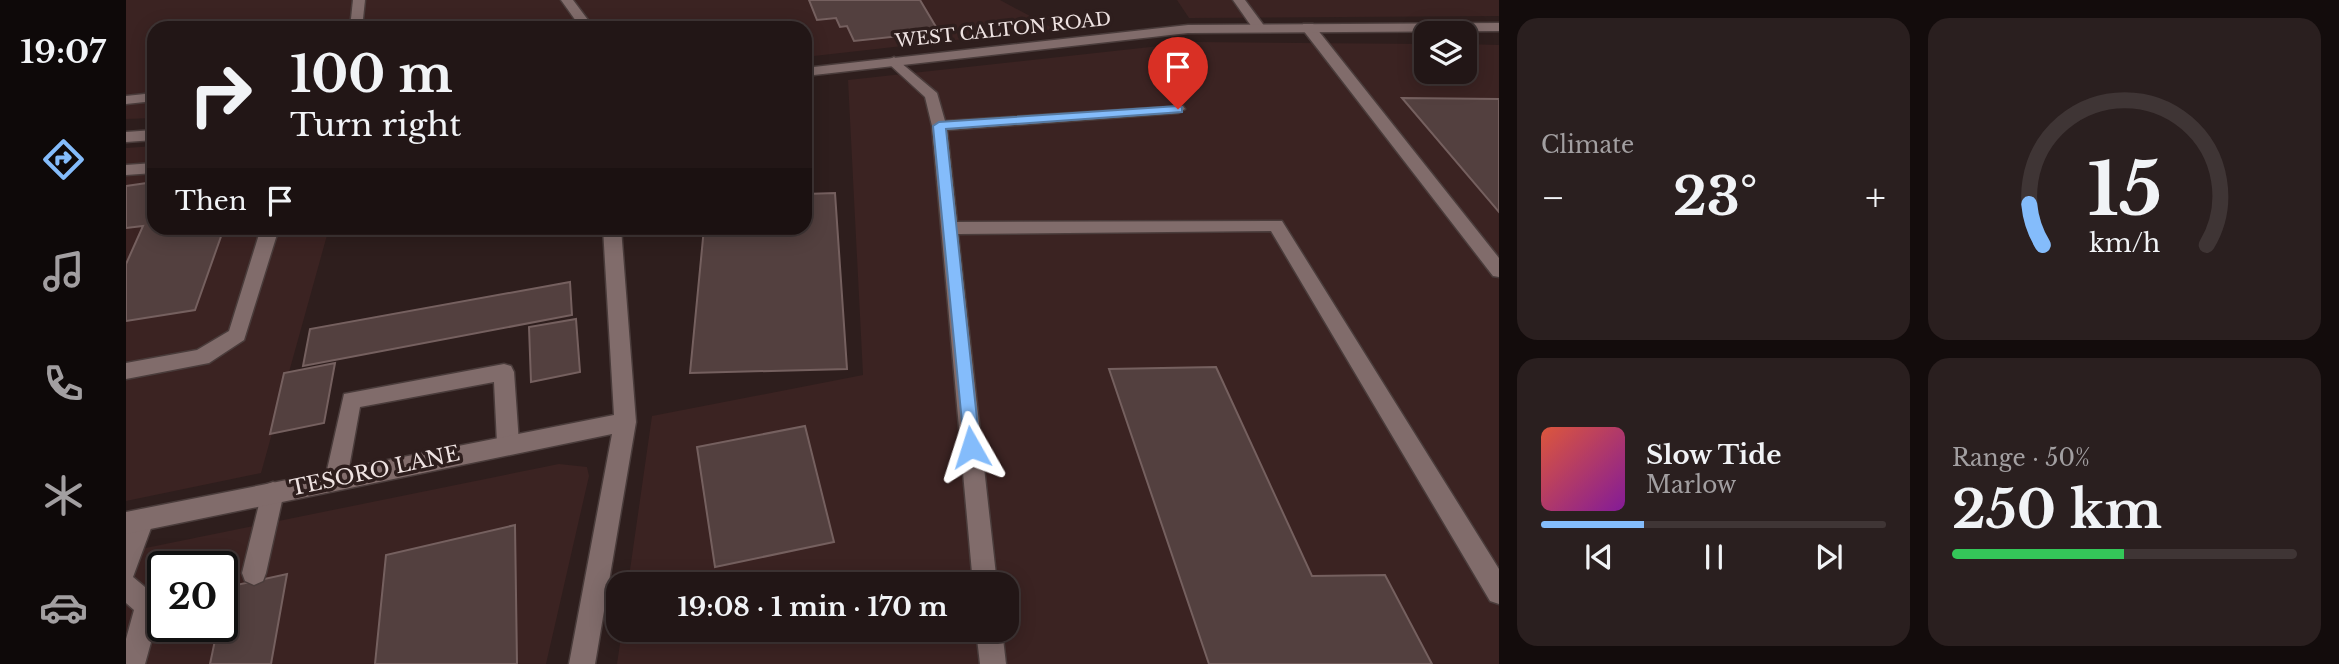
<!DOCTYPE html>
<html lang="en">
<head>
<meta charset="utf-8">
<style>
	:root { --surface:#221616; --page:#2a1f1f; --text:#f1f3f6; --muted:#a29fa1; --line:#3f3535; --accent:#84bcfb }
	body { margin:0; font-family:"Libre Baskerville",serif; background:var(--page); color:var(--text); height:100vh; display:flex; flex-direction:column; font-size:26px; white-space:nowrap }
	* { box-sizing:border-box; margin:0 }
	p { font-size:23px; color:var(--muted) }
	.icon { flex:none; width:38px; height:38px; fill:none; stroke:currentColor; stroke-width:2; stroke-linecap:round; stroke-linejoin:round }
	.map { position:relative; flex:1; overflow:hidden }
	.side { display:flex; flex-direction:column; gap:18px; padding:18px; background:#130c0c; width:840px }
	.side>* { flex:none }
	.hud { position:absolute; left:21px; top:21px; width:665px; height:214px; border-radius:21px; box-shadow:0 4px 18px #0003,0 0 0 2px var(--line); background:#221616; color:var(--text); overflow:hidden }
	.buttons { position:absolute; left:1288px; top:21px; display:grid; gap:14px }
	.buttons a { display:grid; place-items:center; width:63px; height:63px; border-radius:14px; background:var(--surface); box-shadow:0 4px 18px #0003,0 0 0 2px var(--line); font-size:35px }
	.speed { position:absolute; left:21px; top:551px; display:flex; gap:14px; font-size:35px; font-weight:700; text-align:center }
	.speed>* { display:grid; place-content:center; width:91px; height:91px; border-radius:50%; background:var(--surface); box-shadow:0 4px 18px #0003,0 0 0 2px var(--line); line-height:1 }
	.speed .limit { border:4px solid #111; border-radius:10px; background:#fff; color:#111 }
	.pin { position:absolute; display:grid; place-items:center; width:60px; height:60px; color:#fff; margin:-72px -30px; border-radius:50% 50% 50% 0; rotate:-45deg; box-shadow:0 0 7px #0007 }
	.pin .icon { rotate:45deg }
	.me { position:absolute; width:77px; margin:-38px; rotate:354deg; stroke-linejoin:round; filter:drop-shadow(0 0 5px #0008) }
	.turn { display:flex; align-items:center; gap:24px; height:147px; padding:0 28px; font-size:32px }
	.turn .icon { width:91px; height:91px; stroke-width:2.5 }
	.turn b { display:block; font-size:49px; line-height:60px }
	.then { display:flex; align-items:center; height:66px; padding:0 28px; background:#0003; gap:14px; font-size:26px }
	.big { font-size:52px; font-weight:700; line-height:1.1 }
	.side .tile { flex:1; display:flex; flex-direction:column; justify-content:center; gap:10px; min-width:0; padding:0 24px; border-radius:21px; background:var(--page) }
	.side .dial { align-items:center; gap:0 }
	.dial svg { height:182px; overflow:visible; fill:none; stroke:var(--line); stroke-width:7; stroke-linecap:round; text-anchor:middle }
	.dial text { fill:var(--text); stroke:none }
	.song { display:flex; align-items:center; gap:21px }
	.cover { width:84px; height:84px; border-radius:10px; background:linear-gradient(135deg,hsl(10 70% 55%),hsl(290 70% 35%)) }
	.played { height:7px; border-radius:4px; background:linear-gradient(90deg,var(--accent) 30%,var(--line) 30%) }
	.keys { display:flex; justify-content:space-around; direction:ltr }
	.heat { display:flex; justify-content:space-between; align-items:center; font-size:38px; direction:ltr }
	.charge { height:10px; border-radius:5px; background:linear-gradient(90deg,#34c759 50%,var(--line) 0) }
	.side .tiles { flex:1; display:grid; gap:18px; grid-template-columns:repeat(2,1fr) }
	.trip { position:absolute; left:480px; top:572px; width:413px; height:70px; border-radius:21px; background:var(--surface); box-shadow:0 4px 18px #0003,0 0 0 2px var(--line); font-weight:700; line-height:70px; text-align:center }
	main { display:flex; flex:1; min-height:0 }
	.tab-bar { display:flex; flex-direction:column; width:126px; justify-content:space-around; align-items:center; background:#0e0909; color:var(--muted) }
	.tab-bar .icon { width:49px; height:49px }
	.tab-bar .on { color:var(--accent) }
	.tab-bar b { font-size:32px; color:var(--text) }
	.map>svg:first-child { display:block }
	.built { fill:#3b2322; fill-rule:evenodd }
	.building { fill:#53403f; stroke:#75605f; stroke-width:2 }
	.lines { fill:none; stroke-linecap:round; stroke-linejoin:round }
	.service-casing { stroke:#4a3c3b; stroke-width:3 }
	.minor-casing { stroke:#4a3c3b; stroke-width:3 }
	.secondary-casing { stroke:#4a3c3b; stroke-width:3 }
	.service { fill:#816c6b; fill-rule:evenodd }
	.minor { fill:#816c6b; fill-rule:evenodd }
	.secondary { fill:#816c6b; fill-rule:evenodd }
	.route { fill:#84bcfb; stroke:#567aa3; stroke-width:2 }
	.labels { text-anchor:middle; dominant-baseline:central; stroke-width:7; stroke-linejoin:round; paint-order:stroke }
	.far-street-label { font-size:18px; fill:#eee2e1; stroke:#2e1e1d }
	.street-label { font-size:21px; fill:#eee2e1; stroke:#2e1e1d }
</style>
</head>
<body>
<main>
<nav class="tab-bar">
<b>19:07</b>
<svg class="icon on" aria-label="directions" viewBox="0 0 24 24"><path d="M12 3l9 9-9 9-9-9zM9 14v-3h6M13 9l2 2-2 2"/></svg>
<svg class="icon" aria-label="music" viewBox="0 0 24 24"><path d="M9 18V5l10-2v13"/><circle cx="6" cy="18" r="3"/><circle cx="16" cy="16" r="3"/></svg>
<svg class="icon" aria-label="phone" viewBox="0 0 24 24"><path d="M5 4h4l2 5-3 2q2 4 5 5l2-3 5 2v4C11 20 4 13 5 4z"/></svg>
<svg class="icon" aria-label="climate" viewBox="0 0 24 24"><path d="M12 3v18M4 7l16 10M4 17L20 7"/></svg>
<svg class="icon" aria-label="car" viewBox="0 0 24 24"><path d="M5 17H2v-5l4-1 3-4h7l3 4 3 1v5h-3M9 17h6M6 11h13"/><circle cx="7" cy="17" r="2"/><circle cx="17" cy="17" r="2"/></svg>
</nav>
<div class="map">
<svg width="1373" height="664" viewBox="0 0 1373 664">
	<rect width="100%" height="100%" fill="#2e1e1d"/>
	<g class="built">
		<path d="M0 0H874L928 29 679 57V28H28V118L0 119Z"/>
		<path d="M1051 0H1373V16L1063 18Z"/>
		<path d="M1070 42 1300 44V72H1339V44L1373 45V664H491L496 630H880V584H502L526 416 737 375 722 80Z"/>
		<path d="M28 146V228H203L135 473 0 501V148Z"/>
		<path d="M433 464 461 467 463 476 420 664H0V552ZM37 567H96V626H37Z"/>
	</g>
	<g class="building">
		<path d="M683 0H794L813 32 728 41 721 26 714 27 710 18 691 20Z"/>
		<path d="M1276 98 1373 99V212Z"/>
		<path d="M28 182V228H98L69 310 0 321V264L17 226 0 228V186Z"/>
		<path d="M709 193 721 369 564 373 578 228H679V194Z"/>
		<path d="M444 282 446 315 177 366 184 329Z"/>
		<path d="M450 319 454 372 405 382 403 327Z"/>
		<path d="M209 363 198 423 144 434 158 373Z"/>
		<path d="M1090 367 1186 576 1259 575 1306 664H1083L983 369Z"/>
		<path d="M679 426 708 542 589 567 571 447Z"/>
		<path d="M389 525 391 664H249L260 555Z"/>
		<path d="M161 574 145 664H84L92 626H96L101 587Z"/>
	</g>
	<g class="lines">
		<defs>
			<g id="service">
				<path d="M227 0H239L236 28H224Z"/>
				<path d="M435 0H447L468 28H455Z"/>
				<path d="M1107 0H1119L1139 27 1138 30H1128Z"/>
				<path d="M1177 24H1187L1373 258V277L1367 276 1177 30Z"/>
				<path d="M768 57 811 93 819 121 1057 106 1059 109 1052 113 821 130 831 222 1156 221 1373 569V604L1364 601 1145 231 832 234 871 584H847L806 126 799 97 763 64 761 61Z"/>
				<path d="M28 93V101L0 104V96Z"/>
				<path d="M28 163V173L0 175V165Z"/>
				<path d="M135 228H153L118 340 83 363 0 379V363L71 350 103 331Z"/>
				<path d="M378 364 385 366 388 372 393 443 390 450 382 452 374 450 371 443 368 382 234 407 221 479 218 486 210 489 202 486 199 479 218 394Z"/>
				<path d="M147 482 155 485 158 492 140 573 137 581 128 585 119 581 116 573 136 492 139 485Z"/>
				<path d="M16 509 24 512 28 520 7 577 31 597 35 606 19 664H0V639L8 610 0 603V533L8 512Z"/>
				<path d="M850 630H876L880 664H854Z"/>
			</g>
			<path id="minor" d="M477 228H495L510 422 469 664H443L486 434 0 534V512L488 415Z"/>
			<g id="secondary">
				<path d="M1373 23V31L1062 33 679 76V68L1062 25Z"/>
				<path d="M28 130V140L0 142V132Z"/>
			</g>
		</defs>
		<use href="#service" class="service-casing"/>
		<use href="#minor" class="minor-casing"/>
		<use href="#secondary" class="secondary-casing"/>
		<use href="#service" class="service"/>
		<use href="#minor" class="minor"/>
		<use href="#secondary" class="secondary"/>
	</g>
	<path class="route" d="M1052 106 1056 107V112L820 129 854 447 852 453H839L807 126 813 122Z"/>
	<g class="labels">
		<g class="far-street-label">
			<text transform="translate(877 30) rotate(-6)">WEST CALTON ROAD</text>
		</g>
		<g class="street-label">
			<text transform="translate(249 471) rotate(-12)">TESORO LANE</text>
		</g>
	</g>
</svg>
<div class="buttons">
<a><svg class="icon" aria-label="layers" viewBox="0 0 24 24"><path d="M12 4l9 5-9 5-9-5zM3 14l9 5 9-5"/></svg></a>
</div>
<div class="speed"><div class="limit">20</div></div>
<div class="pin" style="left:1052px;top:109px;background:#d93025"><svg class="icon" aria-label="arrive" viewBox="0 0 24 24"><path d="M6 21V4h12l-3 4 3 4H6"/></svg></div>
<svg class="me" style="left:845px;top:447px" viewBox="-20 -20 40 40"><path d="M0-17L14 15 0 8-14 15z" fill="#84bcfb" stroke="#fff" stroke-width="4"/></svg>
<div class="trip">19:08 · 1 min · 170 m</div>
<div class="hud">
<div class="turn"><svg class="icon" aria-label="right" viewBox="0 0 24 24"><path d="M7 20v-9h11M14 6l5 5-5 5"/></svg><div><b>100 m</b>Turn right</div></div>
<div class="then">Then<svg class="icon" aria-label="arrive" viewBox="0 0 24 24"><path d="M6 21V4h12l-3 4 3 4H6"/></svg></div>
</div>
</div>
<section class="side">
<div class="tiles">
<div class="tile"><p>Climate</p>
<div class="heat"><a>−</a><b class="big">23°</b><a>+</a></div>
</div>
<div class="tile dial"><svg viewBox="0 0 100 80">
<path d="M14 69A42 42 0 1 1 86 69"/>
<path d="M14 69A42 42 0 0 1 8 51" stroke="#84bcfb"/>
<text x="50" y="56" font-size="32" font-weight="700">15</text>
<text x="50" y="72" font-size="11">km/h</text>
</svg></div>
<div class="tile">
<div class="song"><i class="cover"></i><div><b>Slow Tide</b><p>Marlow</p></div></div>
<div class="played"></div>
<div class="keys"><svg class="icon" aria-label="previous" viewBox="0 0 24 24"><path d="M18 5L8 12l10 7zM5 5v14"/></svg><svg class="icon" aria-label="pause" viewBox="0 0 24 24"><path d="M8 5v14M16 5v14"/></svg><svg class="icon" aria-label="next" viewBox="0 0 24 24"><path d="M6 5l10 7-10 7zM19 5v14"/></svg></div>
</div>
<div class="tile"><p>Range · 50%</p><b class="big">250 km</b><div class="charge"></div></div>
</div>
</section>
</main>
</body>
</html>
